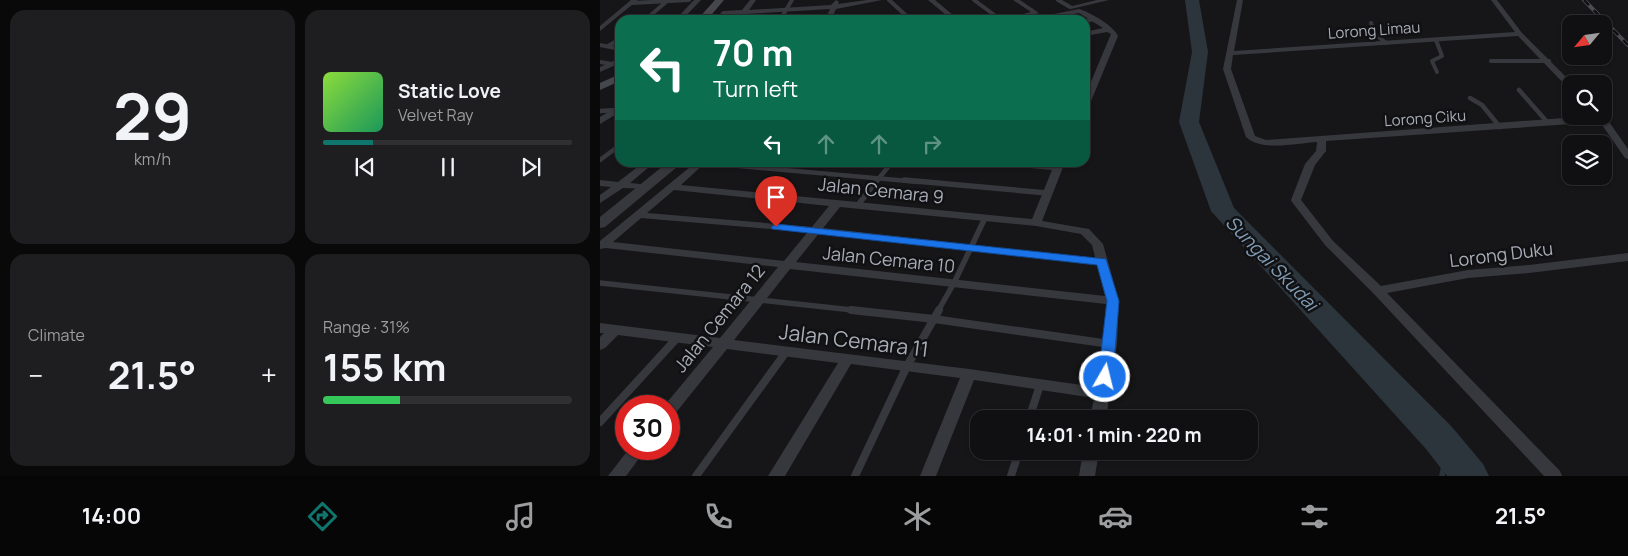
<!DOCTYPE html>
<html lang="en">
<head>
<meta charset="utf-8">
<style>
	:root { --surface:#101012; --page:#1e1e20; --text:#f1f3f6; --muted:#9c9d9f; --line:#303032; --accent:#0f766e }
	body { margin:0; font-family:Manrope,sans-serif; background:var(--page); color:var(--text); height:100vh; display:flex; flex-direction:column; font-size:19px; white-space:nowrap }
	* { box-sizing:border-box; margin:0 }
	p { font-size:16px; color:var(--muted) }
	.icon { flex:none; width:28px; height:28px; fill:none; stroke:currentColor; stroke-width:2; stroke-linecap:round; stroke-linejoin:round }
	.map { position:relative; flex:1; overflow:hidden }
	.details { display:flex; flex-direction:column; gap:10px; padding:10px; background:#09090a; width:600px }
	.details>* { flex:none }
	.guide { position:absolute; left:15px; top:15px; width:475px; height:152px; border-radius:15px; box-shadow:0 1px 4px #0004,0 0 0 1px var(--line); background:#0b6e4f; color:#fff; overflow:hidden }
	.needle { width:32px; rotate:241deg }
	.controls { position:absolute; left:962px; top:15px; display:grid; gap:10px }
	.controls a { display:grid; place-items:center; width:50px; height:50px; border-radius:10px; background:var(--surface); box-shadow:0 1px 4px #0004,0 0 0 1px var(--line); font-size:25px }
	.speed { position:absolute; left:15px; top:395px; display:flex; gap:10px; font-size:25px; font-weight:700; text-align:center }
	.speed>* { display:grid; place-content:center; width:65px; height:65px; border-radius:50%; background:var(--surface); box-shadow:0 1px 4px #0004,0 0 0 1px var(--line); line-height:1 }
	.speed .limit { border:8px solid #d22; background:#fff; color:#111 }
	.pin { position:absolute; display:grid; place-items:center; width:42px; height:42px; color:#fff; margin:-51px -21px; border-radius:50% 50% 50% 0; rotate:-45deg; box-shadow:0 0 5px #0007 }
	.pin .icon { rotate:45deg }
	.me { position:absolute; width:55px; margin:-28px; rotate:8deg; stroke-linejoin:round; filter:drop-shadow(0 0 4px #0008) }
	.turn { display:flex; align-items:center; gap:18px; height:105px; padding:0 15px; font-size:22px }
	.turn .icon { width:65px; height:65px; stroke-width:2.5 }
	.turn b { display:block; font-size:35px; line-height:42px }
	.lanes { display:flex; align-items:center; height:48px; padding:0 15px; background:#0003; justify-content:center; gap:25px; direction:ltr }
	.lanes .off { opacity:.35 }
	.big { font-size:38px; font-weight:700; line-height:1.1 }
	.details .card { flex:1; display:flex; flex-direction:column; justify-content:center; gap:8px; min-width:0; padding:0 18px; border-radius:15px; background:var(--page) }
	.details .dial { align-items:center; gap:0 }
	.dial b { font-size:65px; line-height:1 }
	.song { display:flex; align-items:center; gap:15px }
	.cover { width:60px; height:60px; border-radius:8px; background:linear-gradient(135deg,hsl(90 70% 55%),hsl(150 70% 35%)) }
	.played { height:5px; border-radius:2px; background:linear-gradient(90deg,var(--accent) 20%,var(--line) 20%) }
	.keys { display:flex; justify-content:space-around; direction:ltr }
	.heat { display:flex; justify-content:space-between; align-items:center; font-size:28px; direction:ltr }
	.charge { height:8px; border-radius:4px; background:linear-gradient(90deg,#34c759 31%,var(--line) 0) }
	.details .tiles { flex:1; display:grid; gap:10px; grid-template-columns:repeat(2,1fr) }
	.trip { position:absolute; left:370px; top:410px; width:288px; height:50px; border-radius:15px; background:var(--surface); box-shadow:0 1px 4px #0004,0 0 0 1px var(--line); font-weight:700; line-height:50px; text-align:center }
	.tab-bar { display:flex; height:80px; justify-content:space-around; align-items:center; background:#060607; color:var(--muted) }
	.tab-bar .icon { width:35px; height:35px }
	.tab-bar .on { color:var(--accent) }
	.tab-bar b { font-size:22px; color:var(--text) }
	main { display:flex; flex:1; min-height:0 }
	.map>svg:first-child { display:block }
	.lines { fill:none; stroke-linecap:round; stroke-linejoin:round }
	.stream { stroke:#2c353c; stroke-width:5.5 }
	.river { fill:#2c353c; fill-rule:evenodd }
	.service-far3 { stroke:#37383d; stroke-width:4 }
	.service-far2 { stroke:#37383d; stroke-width:4.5 }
	.service-far1 { stroke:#37383d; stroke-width:5.5 }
	.service { stroke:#37383d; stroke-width:8 }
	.minor { fill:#37383d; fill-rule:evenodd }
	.tertiary { fill:#37383d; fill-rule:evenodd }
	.secondary { fill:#45474d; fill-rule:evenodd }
	.rail-casing { stroke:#4a4c52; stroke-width:4 }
	.rail { stroke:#111113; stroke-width:2.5; stroke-dasharray:7; stroke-linecap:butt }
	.route { fill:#1a73e8; stroke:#114b97 }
	.labels { text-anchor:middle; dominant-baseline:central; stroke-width:5; stroke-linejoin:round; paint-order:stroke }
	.far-street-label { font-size:15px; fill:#a8adb8; stroke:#111113 }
	.street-label { font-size:18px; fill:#a8adb8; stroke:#111113 }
	.water-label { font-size:19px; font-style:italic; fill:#7f9bb3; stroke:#111113 }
	.near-street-label { font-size:21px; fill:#a8adb8; stroke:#111113 }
</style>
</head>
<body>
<main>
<section class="details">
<div class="tiles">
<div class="card dial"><b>29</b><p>km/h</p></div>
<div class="card">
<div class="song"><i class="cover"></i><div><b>Static Love</b><p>Velvet Ray</p></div></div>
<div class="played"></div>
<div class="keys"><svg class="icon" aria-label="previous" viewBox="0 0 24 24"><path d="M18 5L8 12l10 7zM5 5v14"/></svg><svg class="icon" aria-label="pause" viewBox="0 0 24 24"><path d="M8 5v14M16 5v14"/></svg><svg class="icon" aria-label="next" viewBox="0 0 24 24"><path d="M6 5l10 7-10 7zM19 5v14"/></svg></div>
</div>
<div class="card"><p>Climate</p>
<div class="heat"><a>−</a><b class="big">21.5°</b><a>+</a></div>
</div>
<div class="card"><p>Range · 31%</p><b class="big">155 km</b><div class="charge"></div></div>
</div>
</section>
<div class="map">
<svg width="1028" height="476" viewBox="0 0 1028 476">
	<rect width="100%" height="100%" fill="#161618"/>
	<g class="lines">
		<path class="stream" d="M842 476 847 448"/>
		<path class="river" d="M585 0H599L608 52 599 122 634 208 852 427 883 464 889 476H847L826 449 611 211 579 122 592 52Z"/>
		<g class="service-far3">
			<path d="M289 0 311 20"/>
			<path d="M374 0 401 20"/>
			<path d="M458 0 470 7"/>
			<path d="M32 3 89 0"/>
			<path d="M45 20 66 2"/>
			<path d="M180 20 192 0"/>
			<path d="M485 21 494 19"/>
			<path d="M771 23 775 34 786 43"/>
			<path d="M836 40 842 56 832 61 837 72"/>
			<path d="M8 46 20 39"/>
			<path d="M891 61H949"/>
			<path d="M0 62 12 64"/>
		</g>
		<g class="service-far2">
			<path d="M919 90 948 123"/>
			<path d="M870 98 882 105 900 127"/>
			<path d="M0 111 17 110"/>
			<path d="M0 160 20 145"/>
			<path d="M129 165 319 182"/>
			<path d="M276 182 292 162"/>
		</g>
		<g class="service-far1">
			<path d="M304 180 447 193"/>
			<path d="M258 205 277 180"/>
			<path d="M38 215 216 230 501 262"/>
			<path d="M0 283 262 311"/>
			<path d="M338 311 354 283 385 218"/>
		</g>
		<g class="service">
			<path d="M251 310 334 319 510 344"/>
			<path d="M429 419 440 385"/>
			<path d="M0 422 77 338"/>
			<path d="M96 476 186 352"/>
			<path d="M255 476 307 366 339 310"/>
			<path d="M411 476 419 451"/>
		</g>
		<g class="minor">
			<path d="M31 0H38L0 31V26Z"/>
			<path d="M94 0H101L82 20H75Z"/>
			<path d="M150 0H156L149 10 231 5 236 0 239 2 238 4 267 0H282L236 9 231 20H225L230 9 146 14 140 19 137 17 139 14 123 15 120 13 123 11 142 10Z"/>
			<path d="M328 0H335L359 20H352Z"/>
			<path d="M413 0H420L439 13 411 20H398L431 12Z"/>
			<path d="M497 0H509L471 9 468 7Z"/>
			<path d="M637 0H643L634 51 915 32 891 0H897L922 33 973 84H971V88H968L918 36 633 55 631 69 655 136 666 140 1004 115 1007 119 1028 149V159L1025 158 1000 122 726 141V151L715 165 701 200 733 241 781 286 868 270 929 265 1028 253V261L929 273 868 278 787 293 960 471 962 476H944L774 294 725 245 692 202 691 200 705 164 716 151 717 142C698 143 661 152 646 137L623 69Z"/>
			<path d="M479 9C490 12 515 27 518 36L489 106 485 109V96L511 34 507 32 485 36V32L503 28 479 13 438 20H424Z"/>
			<path d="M258 15H262L266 20H260Z"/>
			<path d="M0 43 20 47V51L0 47Z"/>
			<path d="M20 58V63L0 72V67Z"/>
			<path d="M20 105V112L0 124V117Z"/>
			<path d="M44 162H55L30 183 50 185 51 187 50 189 23 188 0 203V195L11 187 0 186V180L18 182Z"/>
			<path d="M96 162H106L81 185 432 219 452 170 397 165 393 162 454 165 455 162H465L442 221 489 229 503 244 519 301 517 344 506 419H490L494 398 374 380 336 476H320L360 378 251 364 185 476H168L238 363 127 349 74 415 69 417V406H64L113 347 18 335 5 348 0 350V337L4 333H0V323L120 338 178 267 6 248 0 249V241ZM74 190 229 206 184 261 13 242ZM240 207 436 226 481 234 492 245 505 296 196 262ZM190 269 506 304 503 344 496 387 369 369 134 340Z"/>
			<path d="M29 449H46L26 476H8Z"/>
			<path d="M483 451H499L495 476H479Z"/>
		</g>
		<path class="tertiary" d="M68 162H83L5 227 0 228V217Z"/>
		<g class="secondary">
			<path d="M115 0H124L107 20H97Z"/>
			<path d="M20 74V81L0 90V83Z"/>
		</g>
		<defs>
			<path id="rail" d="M984 0 1028 45"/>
		</defs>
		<use href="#rail" class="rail-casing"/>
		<use href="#rail" class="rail"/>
	</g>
	<path class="route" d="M176 224 506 259 519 301 513 377 510 381 505 383 500 381 498 377 507 301 497 265 172 229 171 227Z"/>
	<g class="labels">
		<g class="far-street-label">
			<text transform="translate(774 30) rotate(-4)">Lorong Limau</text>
			<text transform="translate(825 118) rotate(-4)">Lorong Ciku</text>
		</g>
		<g class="street-label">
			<text transform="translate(281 190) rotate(6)">Jalan Cemara 9</text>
			<text transform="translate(901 254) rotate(-7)">Lorong Duku</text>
			<text transform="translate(289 259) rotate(6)">Jalan Cemara 10</text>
			<text transform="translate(119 318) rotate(-51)">Jalan Cemara 12</text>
		</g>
		<g class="water-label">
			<text transform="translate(672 263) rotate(46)">Sungai Skudai</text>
		</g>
		<g class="near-street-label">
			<text transform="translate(254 340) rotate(7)">Jalan Cemara 11</text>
		</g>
	</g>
</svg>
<div class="controls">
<a><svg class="needle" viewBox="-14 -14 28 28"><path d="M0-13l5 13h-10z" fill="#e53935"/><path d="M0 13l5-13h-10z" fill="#9c9d9f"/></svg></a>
<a><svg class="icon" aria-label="search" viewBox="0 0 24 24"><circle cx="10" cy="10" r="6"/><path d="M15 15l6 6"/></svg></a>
<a><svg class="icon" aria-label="layers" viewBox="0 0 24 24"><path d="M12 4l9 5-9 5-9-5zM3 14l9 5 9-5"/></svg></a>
</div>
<div class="speed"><div class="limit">30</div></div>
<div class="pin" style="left:176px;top:227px;background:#d93025"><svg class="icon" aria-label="arrive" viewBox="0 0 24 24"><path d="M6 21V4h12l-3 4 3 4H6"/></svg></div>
<svg class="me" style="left:505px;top:377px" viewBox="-20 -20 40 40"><circle r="17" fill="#1a73e8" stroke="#fff" stroke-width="3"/><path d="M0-11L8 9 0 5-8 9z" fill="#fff"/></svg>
<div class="trip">14:01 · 1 min · 220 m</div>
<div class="guide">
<div class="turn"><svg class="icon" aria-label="left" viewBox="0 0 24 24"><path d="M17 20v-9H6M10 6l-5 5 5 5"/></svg><div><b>70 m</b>Turn left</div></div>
<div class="lanes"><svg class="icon" aria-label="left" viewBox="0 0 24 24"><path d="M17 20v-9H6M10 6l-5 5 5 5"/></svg><svg class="icon off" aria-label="ahead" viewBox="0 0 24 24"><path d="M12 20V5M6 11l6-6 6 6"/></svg><svg class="icon off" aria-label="ahead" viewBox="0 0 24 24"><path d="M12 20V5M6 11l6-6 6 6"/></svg><svg class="icon off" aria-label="right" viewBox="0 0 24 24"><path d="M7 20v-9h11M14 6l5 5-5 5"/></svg></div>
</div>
</div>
</main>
<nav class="tab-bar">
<b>14:00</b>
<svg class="icon on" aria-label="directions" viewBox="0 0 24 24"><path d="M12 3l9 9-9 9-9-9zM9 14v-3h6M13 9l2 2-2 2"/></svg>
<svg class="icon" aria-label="music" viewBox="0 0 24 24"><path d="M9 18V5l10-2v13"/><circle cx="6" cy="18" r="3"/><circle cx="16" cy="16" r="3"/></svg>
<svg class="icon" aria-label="phone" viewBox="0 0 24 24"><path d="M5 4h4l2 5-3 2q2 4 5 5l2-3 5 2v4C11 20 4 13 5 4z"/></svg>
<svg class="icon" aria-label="climate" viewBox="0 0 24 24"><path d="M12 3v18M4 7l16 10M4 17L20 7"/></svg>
<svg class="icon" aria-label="car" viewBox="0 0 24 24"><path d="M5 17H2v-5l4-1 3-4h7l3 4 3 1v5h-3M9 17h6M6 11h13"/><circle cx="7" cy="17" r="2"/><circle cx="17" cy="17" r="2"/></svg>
<svg class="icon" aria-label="filters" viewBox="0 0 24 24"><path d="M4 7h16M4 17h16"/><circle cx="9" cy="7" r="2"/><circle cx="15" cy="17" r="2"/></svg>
<b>21.5°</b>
</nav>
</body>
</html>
